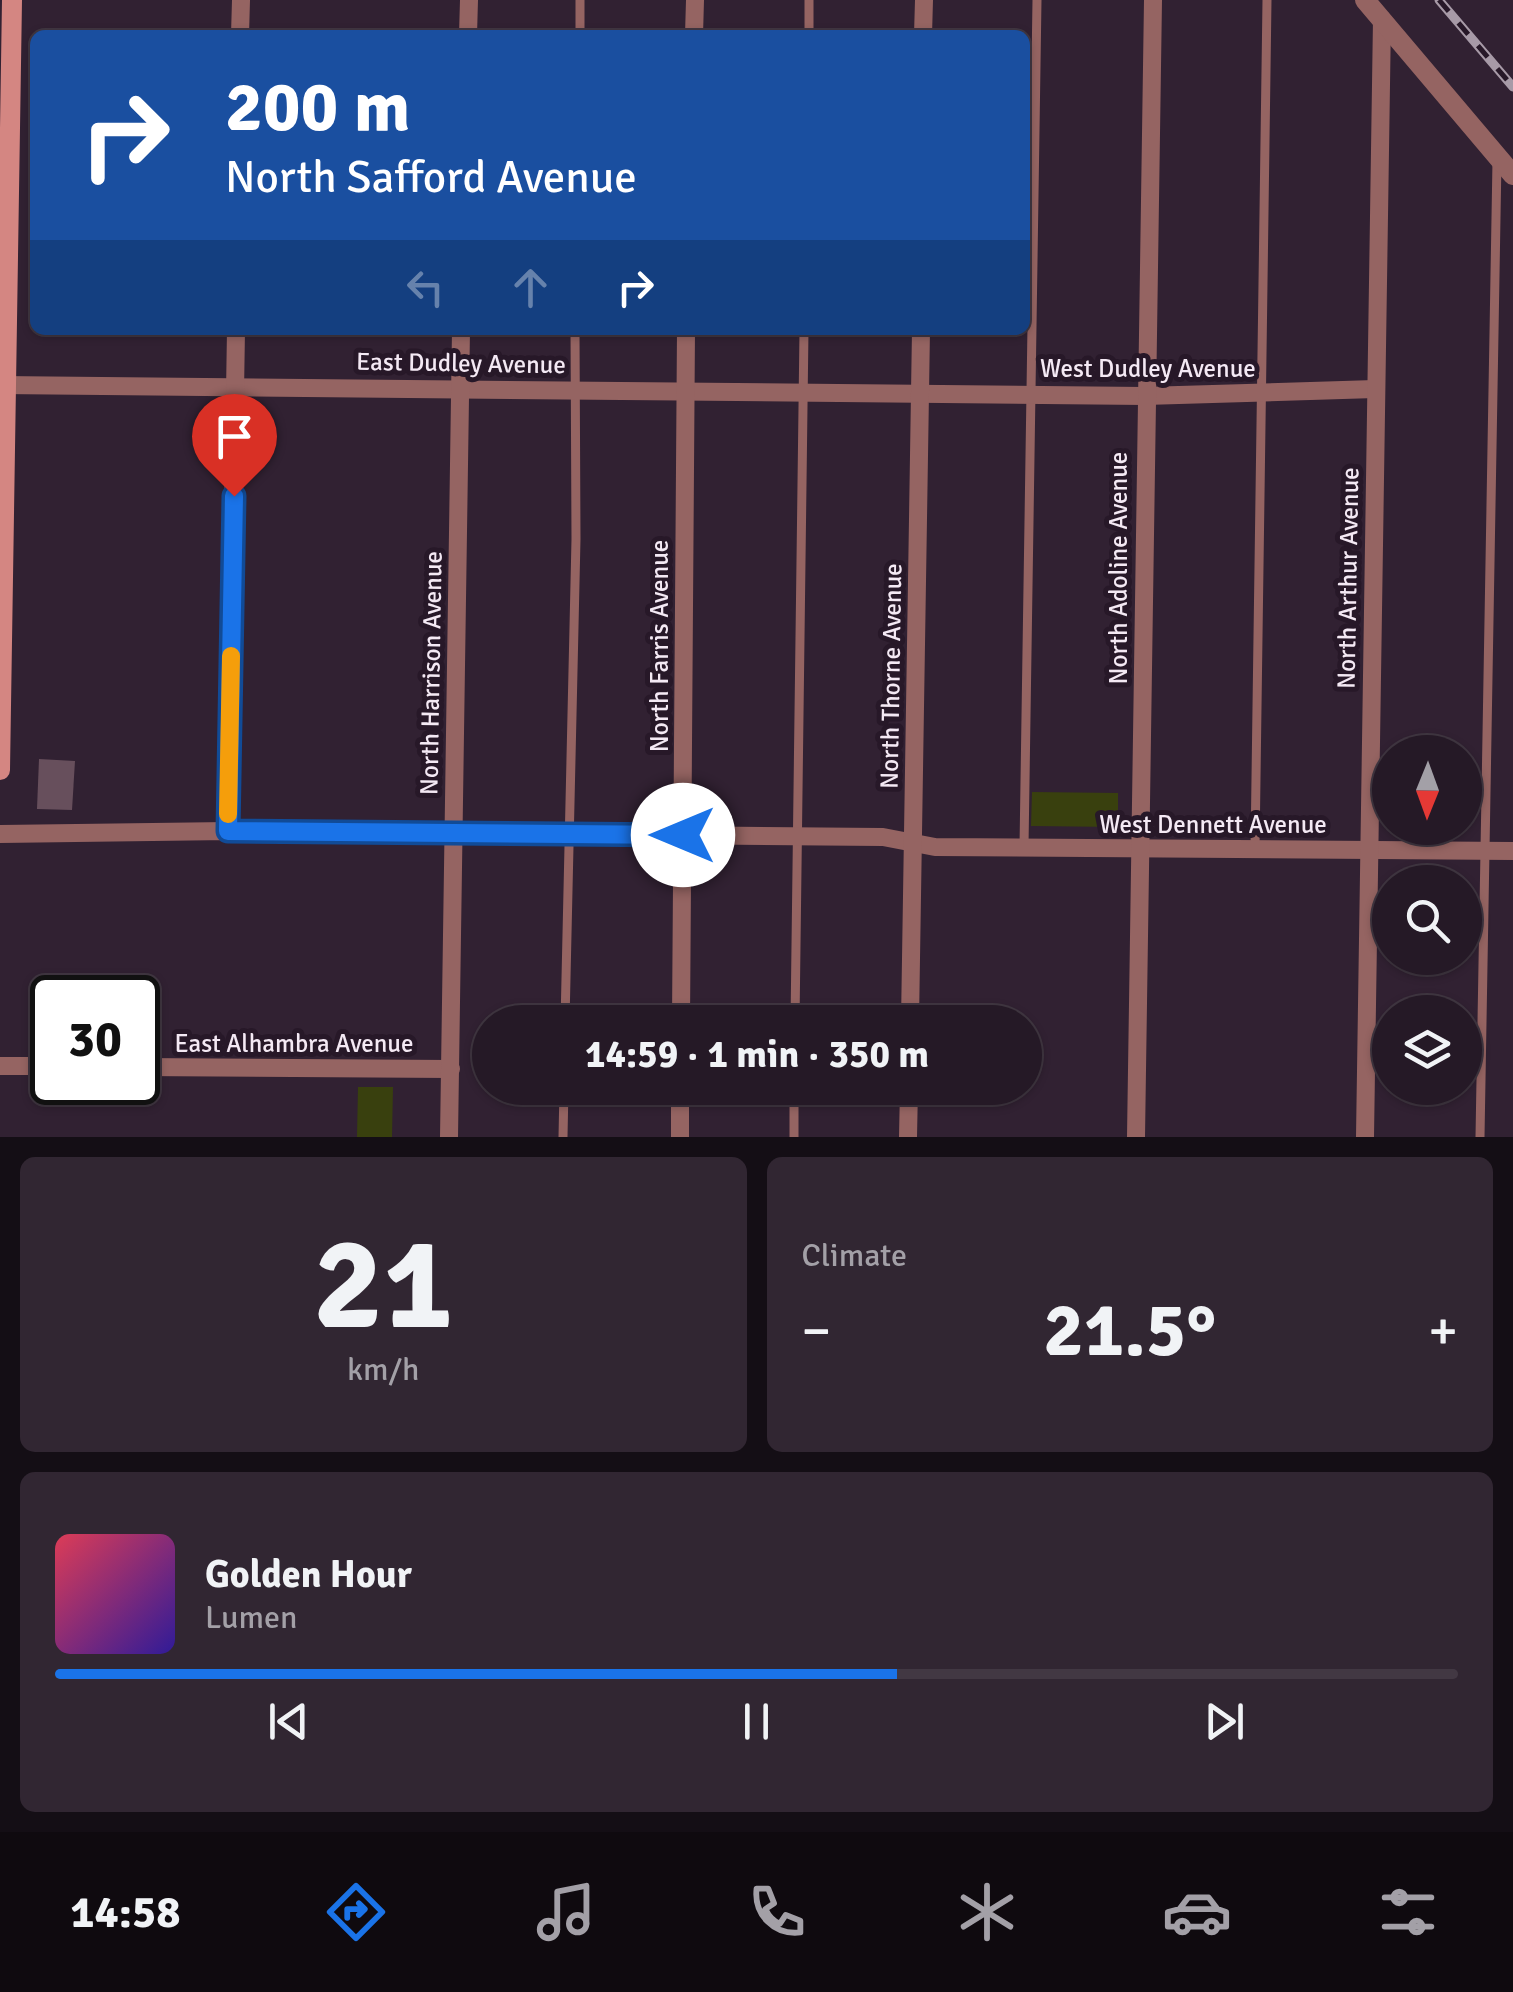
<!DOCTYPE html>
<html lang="en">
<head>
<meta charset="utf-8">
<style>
	:root { --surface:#251926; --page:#312632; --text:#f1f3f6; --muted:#a3a0a7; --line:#423843; --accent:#1a73e8 }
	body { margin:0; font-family:Signika,sans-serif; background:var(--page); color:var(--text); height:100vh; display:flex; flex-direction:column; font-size:38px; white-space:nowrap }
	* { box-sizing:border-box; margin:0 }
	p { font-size:32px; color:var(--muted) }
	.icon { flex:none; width:55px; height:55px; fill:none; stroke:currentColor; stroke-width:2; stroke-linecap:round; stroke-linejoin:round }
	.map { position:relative; height:1137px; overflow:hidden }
	.panel { display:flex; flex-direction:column; gap:20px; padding:20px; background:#140e15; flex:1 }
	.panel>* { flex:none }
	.banner { position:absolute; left:30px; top:30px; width:1000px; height:305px; border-radius:15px; box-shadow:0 2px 8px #0004,0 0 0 2px var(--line); background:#1a4fa0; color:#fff; overflow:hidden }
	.needle { width:65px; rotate:181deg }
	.tools { position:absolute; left:1372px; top:735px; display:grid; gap:20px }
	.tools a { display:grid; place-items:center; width:110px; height:110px; border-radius:50%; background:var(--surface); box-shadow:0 2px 8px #0004,0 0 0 2px var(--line); font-size:50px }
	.speed { position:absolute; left:30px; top:975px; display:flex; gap:20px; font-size:50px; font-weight:700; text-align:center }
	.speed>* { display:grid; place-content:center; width:130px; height:130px; border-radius:50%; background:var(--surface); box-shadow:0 2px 8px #0004,0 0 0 2px var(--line); line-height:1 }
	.speed .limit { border:5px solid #111; border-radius:15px; background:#fff; color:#111 }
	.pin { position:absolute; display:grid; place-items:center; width:85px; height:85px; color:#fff; margin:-102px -42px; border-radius:50% 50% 50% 0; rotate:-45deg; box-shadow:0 0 10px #0007 }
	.pin .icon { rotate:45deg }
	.me { position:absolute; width:110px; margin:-55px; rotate:270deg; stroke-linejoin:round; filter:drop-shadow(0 0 8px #0008) }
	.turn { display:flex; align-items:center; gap:35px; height:210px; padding:0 30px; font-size:45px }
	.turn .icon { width:130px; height:130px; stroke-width:2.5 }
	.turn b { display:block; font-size:70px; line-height:85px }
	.lanes { display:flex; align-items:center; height:95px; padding:0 30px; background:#0003; justify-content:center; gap:50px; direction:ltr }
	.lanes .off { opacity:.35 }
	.big { font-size:75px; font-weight:700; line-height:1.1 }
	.panel .widget { flex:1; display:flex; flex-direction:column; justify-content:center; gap:15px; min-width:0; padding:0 35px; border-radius:15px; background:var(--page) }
	.panel .dial { align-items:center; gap:0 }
	.dial b { font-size:130px; line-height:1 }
	.song { display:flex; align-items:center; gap:30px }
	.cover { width:120px; height:120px; border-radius:15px; background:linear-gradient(135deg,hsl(350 70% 55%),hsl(250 70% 35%)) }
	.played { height:10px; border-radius:5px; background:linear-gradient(90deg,var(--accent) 60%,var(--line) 60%) }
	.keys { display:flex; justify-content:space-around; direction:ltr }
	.heat { display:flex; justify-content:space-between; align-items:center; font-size:55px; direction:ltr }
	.panel .tiles { flex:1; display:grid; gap:20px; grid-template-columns:1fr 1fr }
	.widget:last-child { grid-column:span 2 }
	.trip { position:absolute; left:472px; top:1005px; width:570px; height:100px; border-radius:50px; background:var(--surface); box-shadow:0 2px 8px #0004,0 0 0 2px var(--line); font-weight:700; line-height:100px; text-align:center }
	.tab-bar { display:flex; height:160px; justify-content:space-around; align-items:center; background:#0f0a0f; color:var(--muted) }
	.tab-bar .icon { width:70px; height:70px }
	.tab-bar .active { color:var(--accent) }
	.tab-bar b { font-size:45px; color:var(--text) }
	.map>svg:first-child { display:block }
	.green { fill:#39400e }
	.building { fill:#674f5c }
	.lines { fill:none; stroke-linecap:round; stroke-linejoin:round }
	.service { stroke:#956462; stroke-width:9 }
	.minor { stroke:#956462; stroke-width:18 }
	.tertiary { stroke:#956462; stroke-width:20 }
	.secondary { stroke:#d48682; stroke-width:20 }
	.rail-casing { stroke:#a79aa7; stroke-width:9 }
	.rail { stroke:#271828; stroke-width:5; stroke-dasharray:15; stroke-linecap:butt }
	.route-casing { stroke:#114b97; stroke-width:25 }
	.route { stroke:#1a73e8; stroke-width:18 }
	.slow { stroke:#f59e0b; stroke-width:18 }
	.labels { text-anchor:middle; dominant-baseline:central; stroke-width:10; stroke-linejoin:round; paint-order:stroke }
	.street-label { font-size:25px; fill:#f4e9f4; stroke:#271828 }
</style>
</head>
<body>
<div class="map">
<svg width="1513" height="1137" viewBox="0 0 1513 1137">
	<rect width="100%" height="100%" fill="#312132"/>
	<g class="green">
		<path d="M1032 792 1118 793V827L1031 826Z"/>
		<path d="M358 1087H393L392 1137H357Z"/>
	</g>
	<path class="building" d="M39 759 75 761 72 810 37 809Z"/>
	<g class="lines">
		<g class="service">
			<path d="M580 35V0"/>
			<path d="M809 35V0"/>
			<path d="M1024 847 1037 0"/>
			<path d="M1255 849 1267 0"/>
			<path d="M565 1022 576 539 575 330"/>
			<path d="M795 1022 804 330"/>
			<path d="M563 1137 564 1088"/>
			<path d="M794 1137V1088"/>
			<path d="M1480 1137 1497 160"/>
		</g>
		<g class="minor">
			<path d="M240 35 241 0"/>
			<path d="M468 35 469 0"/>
			<path d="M694 35 695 0"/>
			<path d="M923 35 924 0"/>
			<path d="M0 385 1145 396 1375 389"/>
			<path d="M228 831 236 330"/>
			<path d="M0 834 228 831 883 837 935 847 1513 851"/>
			<path d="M681 1022 686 330"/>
			<path d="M910 1022 921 330"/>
			<path d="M0 1066H52"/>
			<path d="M138 1067 451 1069"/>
			<path d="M449 1137 461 330"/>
			<path d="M680 1137V1088"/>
			<path d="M908 1137 909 1088"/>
			<path d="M1136 1137 1153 0"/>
			<path d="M1365 1137 1382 19"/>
		</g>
		<path class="tertiary" d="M1365 0 1513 175"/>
		<path class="secondary" d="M0 770 12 0"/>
		<defs>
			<path id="rail" d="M1439 0 1513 87"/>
		</defs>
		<use href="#rail" class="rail-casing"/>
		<use href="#rail" class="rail"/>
	</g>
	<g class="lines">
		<defs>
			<path id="route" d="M234 496 228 831 683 835"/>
		</defs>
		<use href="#route" class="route-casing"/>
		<use href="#route" class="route"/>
		<path class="slow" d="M228 814 231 656"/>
	</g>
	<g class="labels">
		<g class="street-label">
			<text transform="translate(461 363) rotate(1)">East Dudley Avenue</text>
			<text x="1148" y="368">West Dudley Avenue</text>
			<text transform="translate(1118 568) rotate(-90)">North Adoline Avenue</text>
			<text transform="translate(1348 578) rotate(-89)">North Arthur Avenue</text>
			<text transform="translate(659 646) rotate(-90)">North Farris Avenue</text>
			<text transform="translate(431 673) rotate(-89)">North Harrison Avenue</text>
			<text transform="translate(891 676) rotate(-89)">North Thorne Avenue</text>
			<text x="1213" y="824">West Dennett Avenue</text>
			<text x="294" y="1043">East Alhambra Avenue</text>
		</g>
	</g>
</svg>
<div class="tools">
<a><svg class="needle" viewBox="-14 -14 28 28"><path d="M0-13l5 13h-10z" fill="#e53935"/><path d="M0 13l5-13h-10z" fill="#a3a0a7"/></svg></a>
<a><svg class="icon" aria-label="search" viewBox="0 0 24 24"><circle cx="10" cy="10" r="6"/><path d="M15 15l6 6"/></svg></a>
<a><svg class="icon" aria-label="layers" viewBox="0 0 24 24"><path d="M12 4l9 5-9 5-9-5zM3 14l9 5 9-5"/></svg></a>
</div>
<div class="speed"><div class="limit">30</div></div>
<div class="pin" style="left:234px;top:496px;background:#d93025"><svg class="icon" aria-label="arrive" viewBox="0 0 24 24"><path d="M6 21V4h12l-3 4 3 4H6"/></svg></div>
<svg class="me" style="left:683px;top:835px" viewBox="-20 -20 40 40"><circle r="19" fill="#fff"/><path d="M0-13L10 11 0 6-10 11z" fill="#1a73e8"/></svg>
<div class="trip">14:59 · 1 min · 350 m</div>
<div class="banner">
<div class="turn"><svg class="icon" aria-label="right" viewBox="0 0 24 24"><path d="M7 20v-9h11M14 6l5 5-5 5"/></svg><div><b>200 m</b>North Safford Avenue</div></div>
<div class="lanes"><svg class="icon off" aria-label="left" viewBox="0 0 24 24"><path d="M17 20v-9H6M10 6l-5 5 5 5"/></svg><svg class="icon off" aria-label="ahead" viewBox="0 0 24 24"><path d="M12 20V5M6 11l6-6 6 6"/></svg><svg class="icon" aria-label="right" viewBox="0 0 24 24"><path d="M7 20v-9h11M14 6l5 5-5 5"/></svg></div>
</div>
</div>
<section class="panel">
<div class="tiles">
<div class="widget dial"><b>21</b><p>km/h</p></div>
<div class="widget"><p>Climate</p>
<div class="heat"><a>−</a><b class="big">21.5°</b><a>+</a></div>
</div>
<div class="widget">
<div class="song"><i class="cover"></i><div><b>Golden Hour</b><p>Lumen</p></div></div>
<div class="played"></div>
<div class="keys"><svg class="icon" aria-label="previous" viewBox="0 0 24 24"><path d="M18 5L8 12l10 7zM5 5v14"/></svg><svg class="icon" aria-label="pause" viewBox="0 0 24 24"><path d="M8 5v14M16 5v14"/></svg><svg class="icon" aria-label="next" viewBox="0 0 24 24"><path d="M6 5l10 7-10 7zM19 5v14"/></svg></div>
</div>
</div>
</section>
<nav class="tab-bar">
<b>14:58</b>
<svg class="icon active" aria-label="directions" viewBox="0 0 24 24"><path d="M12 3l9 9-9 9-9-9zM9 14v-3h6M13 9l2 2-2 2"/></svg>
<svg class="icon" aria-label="music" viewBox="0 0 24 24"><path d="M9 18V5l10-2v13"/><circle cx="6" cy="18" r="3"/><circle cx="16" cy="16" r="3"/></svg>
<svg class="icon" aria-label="phone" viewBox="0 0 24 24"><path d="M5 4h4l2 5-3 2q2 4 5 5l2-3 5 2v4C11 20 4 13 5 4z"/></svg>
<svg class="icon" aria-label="climate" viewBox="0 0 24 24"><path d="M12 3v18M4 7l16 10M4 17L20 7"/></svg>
<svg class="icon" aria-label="car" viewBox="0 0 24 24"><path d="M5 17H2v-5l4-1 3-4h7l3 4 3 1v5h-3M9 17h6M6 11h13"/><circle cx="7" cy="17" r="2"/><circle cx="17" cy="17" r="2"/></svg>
<svg class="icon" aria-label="filters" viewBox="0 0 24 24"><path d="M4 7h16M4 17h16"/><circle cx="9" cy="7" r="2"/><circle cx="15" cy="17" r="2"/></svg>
</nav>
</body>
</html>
